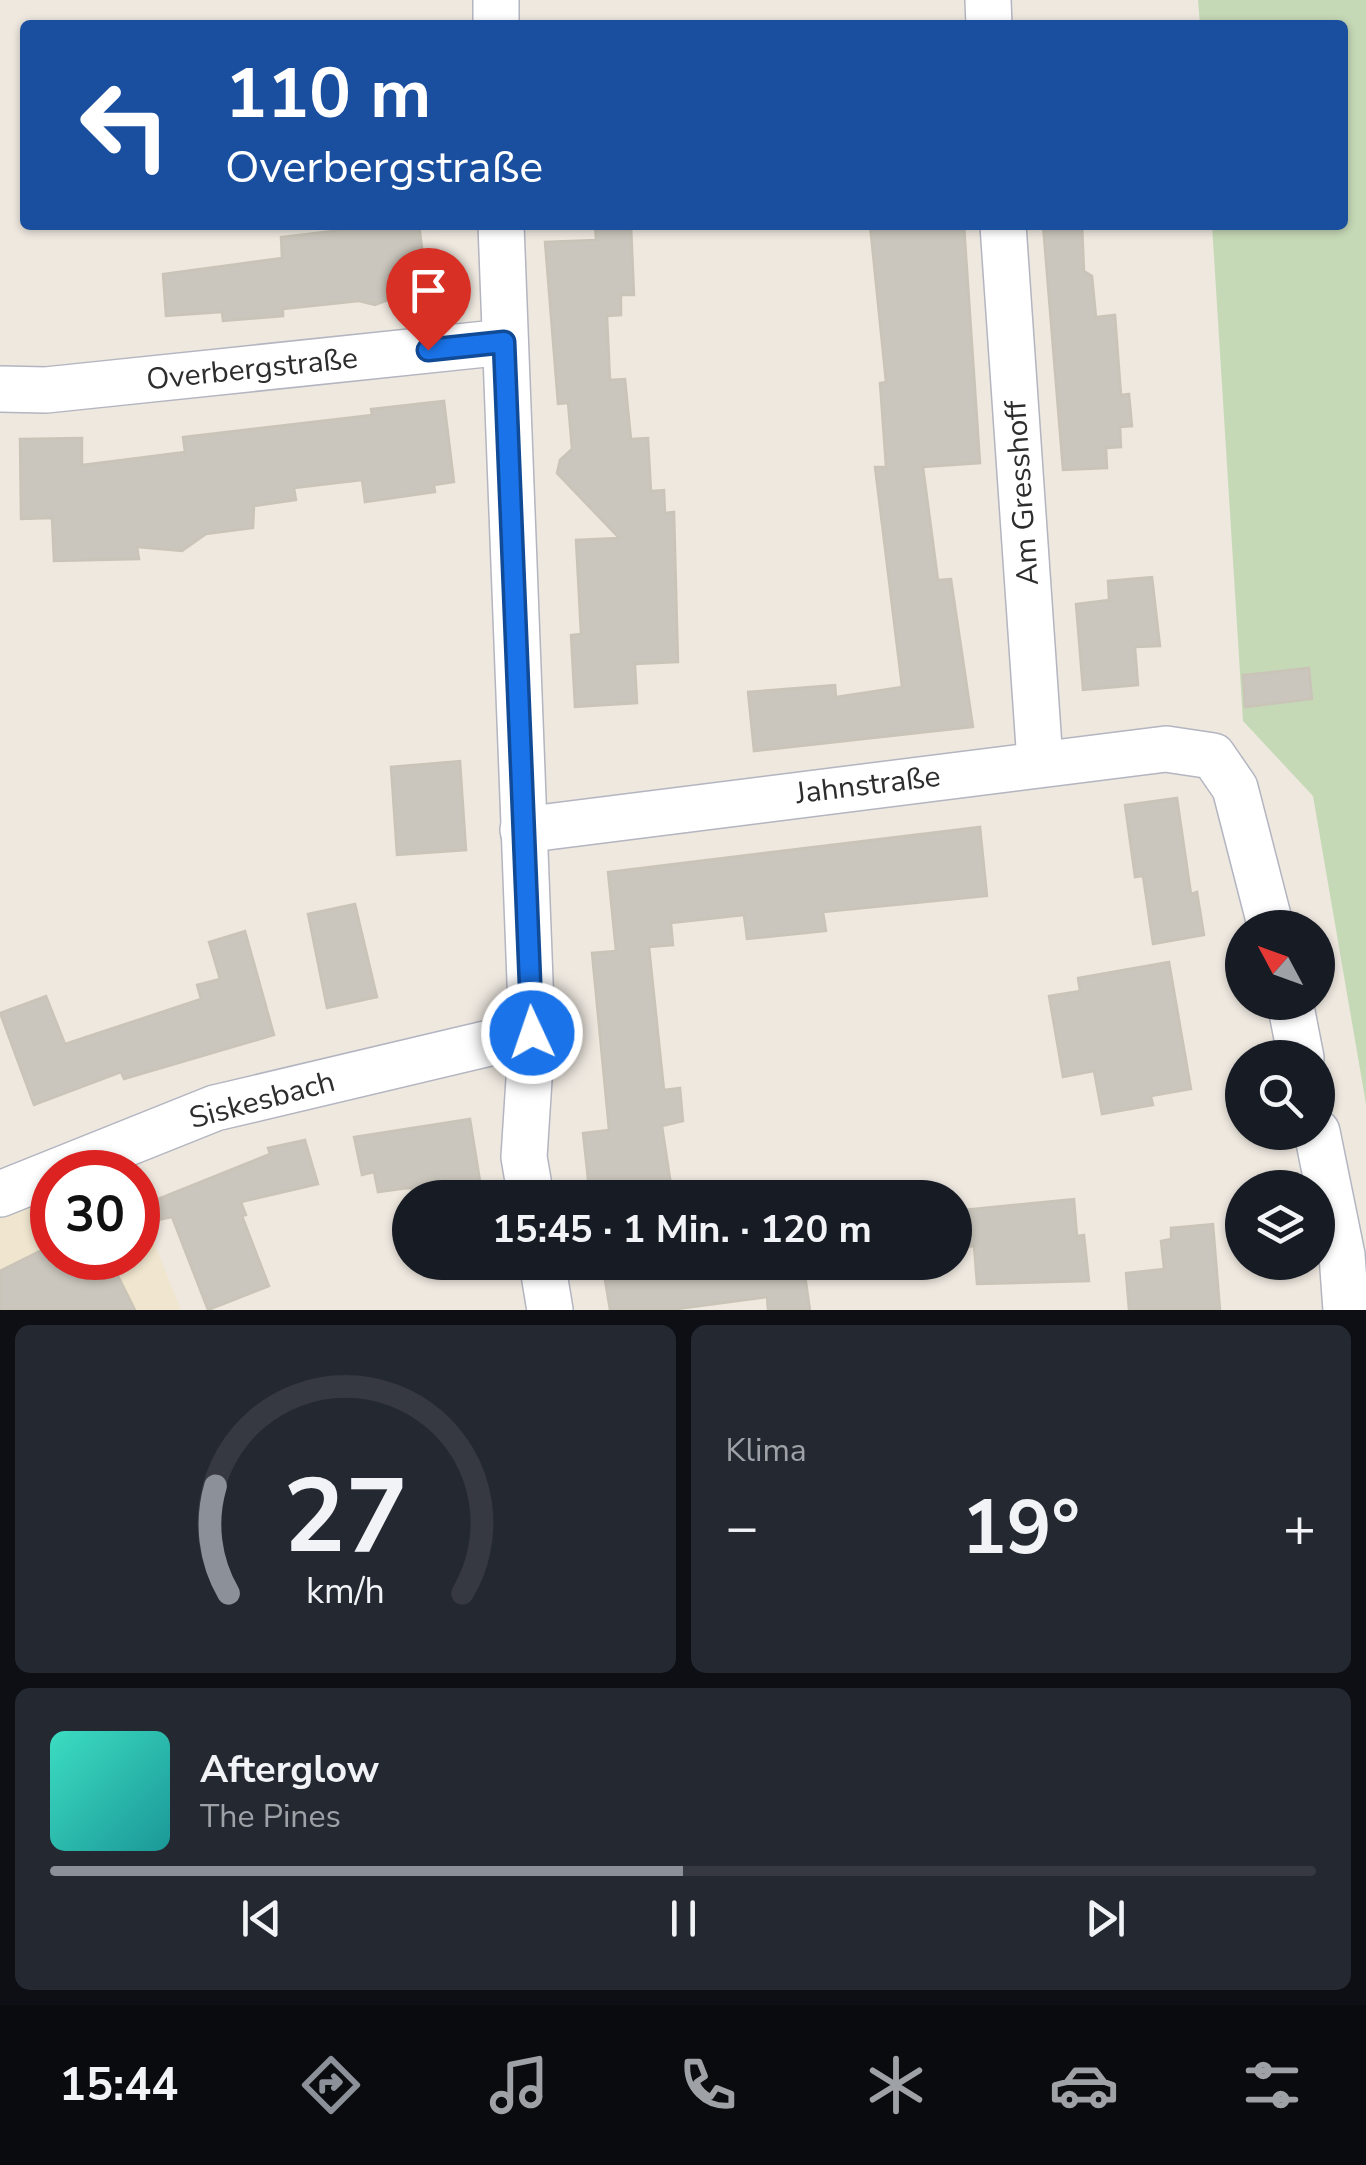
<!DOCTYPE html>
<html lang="de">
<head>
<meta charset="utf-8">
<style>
	:root { --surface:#171b24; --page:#242831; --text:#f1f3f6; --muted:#9ea1a6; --line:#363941; --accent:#8c9099 }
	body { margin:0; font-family:"Nunito Sans",sans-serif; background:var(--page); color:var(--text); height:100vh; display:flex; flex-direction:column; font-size:38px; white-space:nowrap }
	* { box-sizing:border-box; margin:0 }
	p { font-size:32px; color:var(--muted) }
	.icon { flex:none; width:55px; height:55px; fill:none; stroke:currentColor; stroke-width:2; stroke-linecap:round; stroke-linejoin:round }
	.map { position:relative; height:1310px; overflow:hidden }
	.details { display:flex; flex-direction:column; gap:15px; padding:15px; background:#0d0f14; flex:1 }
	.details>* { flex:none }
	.hud { position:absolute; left:20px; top:20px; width:1328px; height:210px; border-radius:10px; box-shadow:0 2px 8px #0004; background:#1a4fa0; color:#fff; overflow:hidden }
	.needle { width:65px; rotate:311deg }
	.buttons { position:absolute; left:1225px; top:910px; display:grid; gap:20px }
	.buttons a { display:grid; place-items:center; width:110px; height:110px; border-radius:50%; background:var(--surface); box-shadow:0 2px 8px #0004; font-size:50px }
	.speed { position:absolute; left:30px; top:1150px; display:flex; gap:20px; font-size:50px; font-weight:700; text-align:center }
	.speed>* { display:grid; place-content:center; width:130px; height:130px; border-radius:50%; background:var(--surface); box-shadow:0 2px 8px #0004; line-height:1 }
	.speed .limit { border:15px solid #d22; background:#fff; color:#111 }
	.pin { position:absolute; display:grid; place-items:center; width:85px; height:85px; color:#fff; margin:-102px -42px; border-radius:50% 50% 50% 0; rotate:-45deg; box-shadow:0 0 10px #0007 }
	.pin .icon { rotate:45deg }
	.me { position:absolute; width:110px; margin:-55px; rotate:357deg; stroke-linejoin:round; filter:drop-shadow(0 0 8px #0008) }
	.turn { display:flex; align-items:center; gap:35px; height:210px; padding:0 40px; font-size:45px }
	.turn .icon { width:130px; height:130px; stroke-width:2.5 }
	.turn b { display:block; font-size:70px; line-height:85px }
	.big { font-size:75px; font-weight:700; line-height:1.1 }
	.details .card { flex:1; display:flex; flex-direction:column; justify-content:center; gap:15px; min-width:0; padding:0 35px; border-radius:15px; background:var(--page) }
	.details .dial { align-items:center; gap:0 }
	.dial svg { height:260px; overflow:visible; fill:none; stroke:var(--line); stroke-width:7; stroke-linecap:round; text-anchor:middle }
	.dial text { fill:var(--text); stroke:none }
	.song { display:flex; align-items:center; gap:30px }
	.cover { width:120px; height:120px; border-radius:15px; background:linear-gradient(135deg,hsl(170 70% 55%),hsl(180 70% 35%)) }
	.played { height:10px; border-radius:5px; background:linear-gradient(90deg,var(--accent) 50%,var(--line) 50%) }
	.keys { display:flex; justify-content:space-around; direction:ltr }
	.heat { display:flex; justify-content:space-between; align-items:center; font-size:55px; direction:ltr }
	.details .tiles { flex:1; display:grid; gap:15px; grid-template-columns:1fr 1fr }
	.card:last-child { grid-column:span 2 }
	.trip { position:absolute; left:392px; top:1180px; width:580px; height:100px; border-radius:50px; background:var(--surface); box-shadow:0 2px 8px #0004; font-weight:700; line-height:100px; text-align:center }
	.menu { display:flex; height:160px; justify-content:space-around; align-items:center; background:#090b0e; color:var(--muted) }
	.menu .icon { width:70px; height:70px }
	.menu .on { color:var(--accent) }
	.menu b { font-size:45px; color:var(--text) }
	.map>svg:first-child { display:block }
	.education { fill:#f0e6cf }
	.cemetery { fill:#c6d9b6 }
	.building { fill:#cac6bd; stroke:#cac4b8; stroke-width:2.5 }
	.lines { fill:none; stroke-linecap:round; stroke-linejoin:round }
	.minor-casing { stroke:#b3b5c0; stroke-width:48 }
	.minor { stroke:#fff; stroke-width:45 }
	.route-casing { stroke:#114b97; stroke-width:25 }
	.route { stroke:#1a73e8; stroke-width:18 }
	.labels { text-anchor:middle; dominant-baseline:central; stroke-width:8; stroke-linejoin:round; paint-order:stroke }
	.street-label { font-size:30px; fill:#2d2d2d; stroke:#fff }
</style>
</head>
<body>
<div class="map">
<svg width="1366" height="1310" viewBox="0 0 1366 1310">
	<rect width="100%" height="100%" fill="#eee8df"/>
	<path class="education" d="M52 1194V1258H138V1201L181 1310H0V1218Z"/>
	<path class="cemetery" d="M1198 0H1366V1104L1313 796 1243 721 1212 225H1342V25H1200Z"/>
	<g class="building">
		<path d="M384 225H419L425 270 389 275 391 299 375 305 359 301 283 309V316L223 321 222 312 166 316 163 274 282 258 281 237Z"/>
		<path d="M595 225H631L634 295H621V315L607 316 610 380 625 379 631 439 648 438 651 491 664 490 665 513 674 512 678 662 635 664 637 703 575 707 571 635 581 634 576 540 619 538 557 473 560 460 572 449 568 403 558 404 545 242 596 240Z"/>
		<path d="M870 225H964L980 463 923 467 938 580 951 579 973 727 754 751 748 692 835 685 836 697 902 687 875 467H886L880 383 886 382Z"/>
		<path d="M1043 225H1082L1084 271 1092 276 1096 317 1115 315 1121 395 1129 394 1132 426 1120 427 1121 447 1106 448 1107 468 1063 470Z"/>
		<path d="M444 401 454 482 434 485 435 492 365 502 362 480 294 488 296 500 254 506 253 528 206 534 182 551 137 547 139 559 54 561 52 518 21 519 20 439 82 438V465L185 452 183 437 372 415 371 409Z"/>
		<path d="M1152 577 1160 646 1135 647 1138 685 1083 690 1076 604 1109 600 1108 581Z"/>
		<path d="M1309 668 1312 699 1245 707 1243 675Z"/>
		<path d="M460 761 466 850 397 855 391 767Z"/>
		<path d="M1177 798 1191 894 1197 892 1204 935 1153 944 1143 876 1135 877 1125 805Z"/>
		<path d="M980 827 987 896 823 912 826 931 747 939 744 915 671 923 673 945 649 947 664 1090 680 1088 683 1121 662 1126 673 1198H590L583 1133 609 1130 592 953 616 951 608 872Z"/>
		<path d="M355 904 377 997 327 1008 308 914Z"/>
		<path d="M245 931 274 1035 124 1079 121 1072 34 1105 0 1013 46 996 65 1044 201 999 197 985 220 979 209 942Z"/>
		<path d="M1169 962 1191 1089 1151 1096 1153 1105 1102 1114 1094 1071 1063 1077 1049 996 1080 991 1078 978Z"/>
		<path d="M470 1119 480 1181 465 1183 468 1198H423L422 1190 408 1188 378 1192 374 1172 362 1175 354 1137Z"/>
		<path d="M305 1140 318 1184 241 1202 246 1215 242 1216 269 1286 208 1310 172 1217 153 1221 148 1203 270 1154 268 1148Z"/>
		<path d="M1074 1199 1077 1236 1084 1235 1089 1281 977 1284 974 1246 965 1247 962 1210Z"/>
		<path d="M1213 1224 1220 1310H1129L1126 1273 1164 1269 1161 1241 1171 1239V1228Z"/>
		<path d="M52 1245V1258H109L135 1310H0V1271Z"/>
		<path d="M602 1262H803L810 1310H768L767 1297 670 1310H610Z"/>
	</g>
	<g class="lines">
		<defs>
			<g id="minor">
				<path d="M496 0V25"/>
				<path d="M988 0 989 25"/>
				<path d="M501 225 532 1033 524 1157 531 1198"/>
				<path d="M1003 225 1040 762"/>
				<path d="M0 389 46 390 505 342"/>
				<path d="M523 830 1166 749 1213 756 1235 788 1271 928"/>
				<path d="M1290 1002 1301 1058"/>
				<path d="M1317 1132 1342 1255 1346 1310"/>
				<path d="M0 1194 215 1108 532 1033"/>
				<path d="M542 1262 550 1310"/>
			</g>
		</defs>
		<use href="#minor" class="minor-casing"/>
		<use href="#minor" class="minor"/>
	</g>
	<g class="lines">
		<defs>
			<path id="route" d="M428 350 504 342 532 1033"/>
		</defs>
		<use href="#route" class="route-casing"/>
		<use href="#route" class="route"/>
	</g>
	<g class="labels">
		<g class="street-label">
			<text transform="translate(252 369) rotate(-6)">Overbergstraße</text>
			<text transform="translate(1022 493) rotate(-94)">Am Gresshoff</text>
			<text transform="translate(868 785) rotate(-7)">Jahnstraße</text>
			<text transform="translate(262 1100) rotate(-15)">Siskesbach</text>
		</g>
	</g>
</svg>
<div class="buttons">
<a><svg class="needle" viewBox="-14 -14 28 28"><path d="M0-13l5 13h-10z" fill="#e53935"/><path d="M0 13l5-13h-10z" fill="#9ea1a6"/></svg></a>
<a><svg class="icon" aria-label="search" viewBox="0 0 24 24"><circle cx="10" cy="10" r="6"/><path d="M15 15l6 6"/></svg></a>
<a><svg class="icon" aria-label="layers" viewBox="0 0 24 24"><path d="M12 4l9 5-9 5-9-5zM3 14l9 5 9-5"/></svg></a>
</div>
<div class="speed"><div class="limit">30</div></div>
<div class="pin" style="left:428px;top:350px;background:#d93025"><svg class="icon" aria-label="arrive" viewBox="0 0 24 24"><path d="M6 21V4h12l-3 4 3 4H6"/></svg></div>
<svg class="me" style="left:532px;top:1033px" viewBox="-20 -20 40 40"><circle r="17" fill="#1a73e8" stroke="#fff" stroke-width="3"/><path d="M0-11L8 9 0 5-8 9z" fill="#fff"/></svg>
<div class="trip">15:45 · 1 Min. · 120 m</div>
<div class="hud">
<div class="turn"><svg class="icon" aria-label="left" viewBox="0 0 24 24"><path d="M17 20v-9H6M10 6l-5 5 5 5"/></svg><div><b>110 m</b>Overbergstraße</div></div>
</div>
</div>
<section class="details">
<div class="tiles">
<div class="card dial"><svg viewBox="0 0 100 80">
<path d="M14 69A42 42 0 1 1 86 69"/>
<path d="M14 69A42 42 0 0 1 10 36" stroke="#8c9099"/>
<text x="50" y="56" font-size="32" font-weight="700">27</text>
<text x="50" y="72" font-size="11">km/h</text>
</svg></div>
<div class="card"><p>Klima</p>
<div class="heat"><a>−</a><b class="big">19°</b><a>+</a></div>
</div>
<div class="card">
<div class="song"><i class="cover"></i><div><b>Afterglow</b><p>The Pines</p></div></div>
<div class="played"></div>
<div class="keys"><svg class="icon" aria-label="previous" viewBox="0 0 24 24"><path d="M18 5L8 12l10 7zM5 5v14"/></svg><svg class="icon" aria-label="pause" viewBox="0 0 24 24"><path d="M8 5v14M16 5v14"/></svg><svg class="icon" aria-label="next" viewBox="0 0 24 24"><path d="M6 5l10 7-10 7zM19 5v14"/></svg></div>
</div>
</div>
</section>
<nav class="menu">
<b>15:44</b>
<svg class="icon on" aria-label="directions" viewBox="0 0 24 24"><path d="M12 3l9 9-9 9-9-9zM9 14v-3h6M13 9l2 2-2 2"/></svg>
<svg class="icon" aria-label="music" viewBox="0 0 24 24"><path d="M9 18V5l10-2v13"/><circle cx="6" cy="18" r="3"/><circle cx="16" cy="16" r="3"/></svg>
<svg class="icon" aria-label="phone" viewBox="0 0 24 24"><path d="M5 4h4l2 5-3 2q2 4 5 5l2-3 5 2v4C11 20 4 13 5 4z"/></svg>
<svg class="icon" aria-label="climate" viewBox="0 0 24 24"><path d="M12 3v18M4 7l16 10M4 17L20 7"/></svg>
<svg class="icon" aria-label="car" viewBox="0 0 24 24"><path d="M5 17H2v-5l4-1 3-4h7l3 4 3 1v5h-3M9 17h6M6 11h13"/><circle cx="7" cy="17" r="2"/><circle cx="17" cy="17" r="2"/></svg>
<svg class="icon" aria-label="filters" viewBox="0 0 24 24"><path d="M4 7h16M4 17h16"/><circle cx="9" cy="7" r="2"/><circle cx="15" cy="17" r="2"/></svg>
</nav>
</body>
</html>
